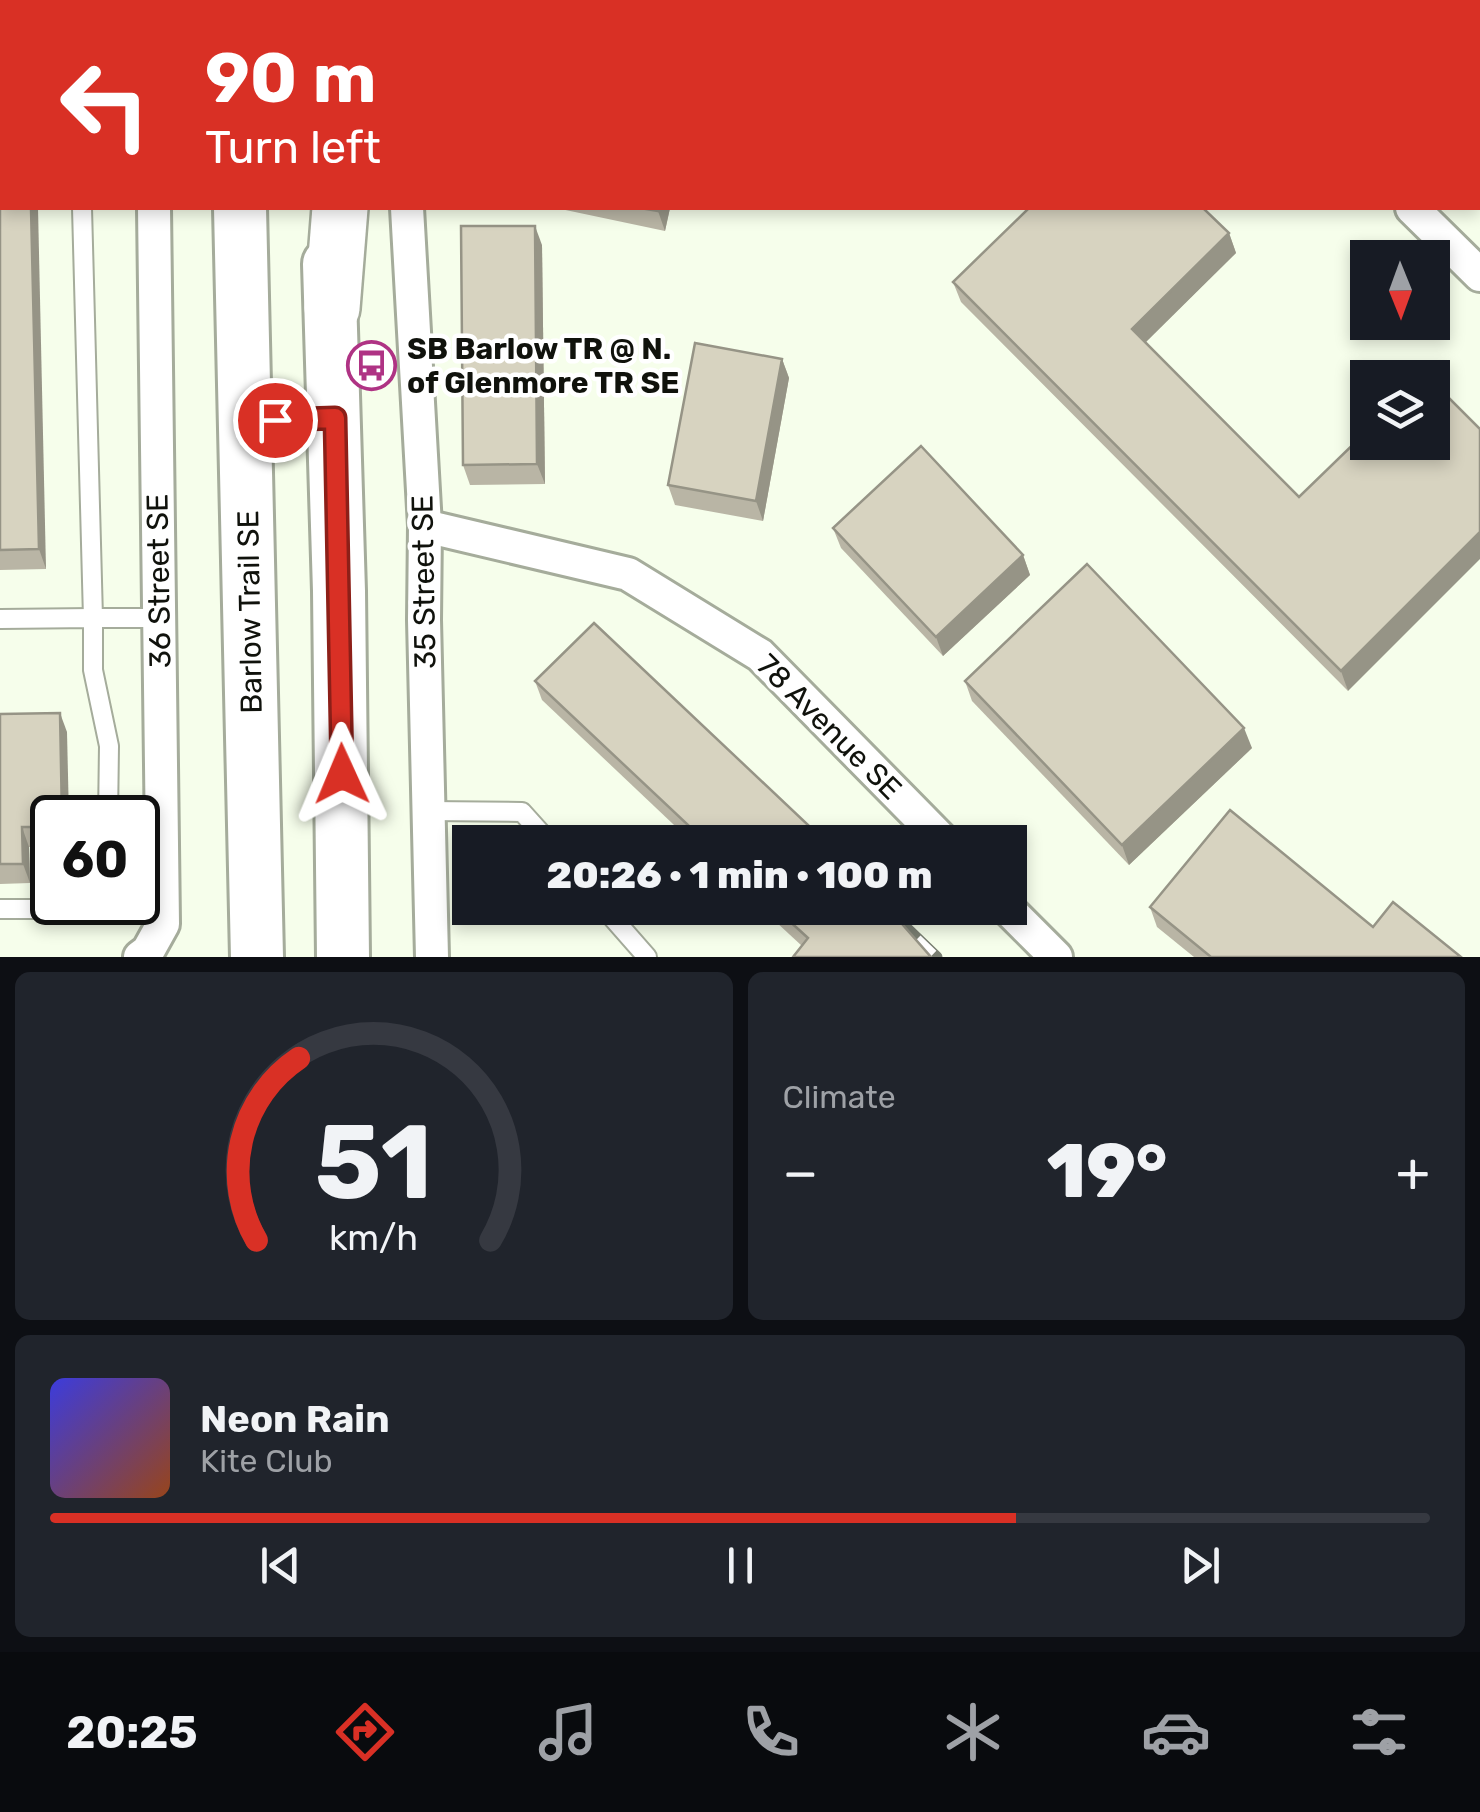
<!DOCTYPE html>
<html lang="en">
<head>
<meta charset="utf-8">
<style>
	:root { --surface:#171b24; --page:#20242c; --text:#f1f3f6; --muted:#9ea1a6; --line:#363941; --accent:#d93025 }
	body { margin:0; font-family:Rubik,sans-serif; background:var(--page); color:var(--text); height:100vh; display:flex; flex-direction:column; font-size:38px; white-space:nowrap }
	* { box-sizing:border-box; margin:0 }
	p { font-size:32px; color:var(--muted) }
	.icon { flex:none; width:55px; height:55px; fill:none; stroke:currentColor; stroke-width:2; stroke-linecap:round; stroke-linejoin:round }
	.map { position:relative; height:957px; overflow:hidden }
	.sheet { display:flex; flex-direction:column; gap:15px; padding:15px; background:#0d0f14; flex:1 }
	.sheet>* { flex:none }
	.banner { position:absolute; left:0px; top:0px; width:1480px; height:210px; box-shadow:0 5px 15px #0003; background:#d93025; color:#fff; overflow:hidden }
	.needle { width:65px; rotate:179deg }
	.tools { position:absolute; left:1350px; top:240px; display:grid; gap:20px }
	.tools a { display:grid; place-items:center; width:100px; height:100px; border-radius:0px; background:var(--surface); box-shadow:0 5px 15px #0003; font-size:50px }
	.speed { position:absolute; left:30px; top:795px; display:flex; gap:20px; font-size:50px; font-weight:700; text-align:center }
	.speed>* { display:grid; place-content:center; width:130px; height:130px; border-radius:50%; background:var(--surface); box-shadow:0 5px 15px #0003; line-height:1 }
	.speed .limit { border:5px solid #111; border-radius:15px; background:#fff; color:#111 }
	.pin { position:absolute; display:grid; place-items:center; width:85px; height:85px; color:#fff; margin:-42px; border:5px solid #fff; border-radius:50%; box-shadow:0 2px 10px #0007 }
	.me { position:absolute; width:110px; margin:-55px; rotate:359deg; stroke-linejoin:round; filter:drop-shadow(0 0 8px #0008) }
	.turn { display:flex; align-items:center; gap:35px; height:210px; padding:0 40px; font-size:45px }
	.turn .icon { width:130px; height:130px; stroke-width:2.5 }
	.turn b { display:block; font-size:70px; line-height:85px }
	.big { font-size:75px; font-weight:800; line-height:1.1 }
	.sheet .widget { flex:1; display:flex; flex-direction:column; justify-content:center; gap:15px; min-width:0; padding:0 35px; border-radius:15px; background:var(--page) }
	.sheet .dial { align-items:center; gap:0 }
	.dial svg { height:260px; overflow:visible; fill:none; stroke:var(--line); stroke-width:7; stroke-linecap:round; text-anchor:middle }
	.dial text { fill:var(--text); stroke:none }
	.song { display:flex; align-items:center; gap:30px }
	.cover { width:120px; height:120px; border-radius:15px; background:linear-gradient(135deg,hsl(240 70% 55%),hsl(20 70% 35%)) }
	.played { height:10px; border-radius:5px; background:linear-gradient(90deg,var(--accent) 70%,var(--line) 70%) }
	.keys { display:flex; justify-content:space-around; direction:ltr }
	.heat { display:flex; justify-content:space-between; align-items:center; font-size:55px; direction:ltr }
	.sheet .tiles { flex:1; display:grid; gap:15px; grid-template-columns:1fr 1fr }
	.widget:last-child { grid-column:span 2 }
	.trip { position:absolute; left:452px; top:825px; width:575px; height:100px; border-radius:0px; background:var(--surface); box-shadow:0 5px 15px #0003; font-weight:800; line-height:100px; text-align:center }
	.tab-bar { display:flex; height:160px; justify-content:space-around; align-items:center; background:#090b0e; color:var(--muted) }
	.tab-bar .icon { width:70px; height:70px }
	.tab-bar .active { color:var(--accent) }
	.tab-bar b { font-size:45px; color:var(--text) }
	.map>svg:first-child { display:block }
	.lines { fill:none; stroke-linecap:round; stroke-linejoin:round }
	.service-casing { stroke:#a5ac9b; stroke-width:22 }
	.minor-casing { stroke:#a5ac9b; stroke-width:38 }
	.primary-casing { stroke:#a5ac9b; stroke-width:58 }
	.motorway-casing { stroke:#a5ac9b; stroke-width:60 }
	.service { stroke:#fff; stroke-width:18 }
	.minor { stroke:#fff; stroke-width:32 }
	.primary { stroke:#fff; stroke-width:52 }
	.motorway { stroke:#fff; stroke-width:55 }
	.rail-casing { stroke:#797e72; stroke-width:11 }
	.rail { stroke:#fff; stroke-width:8; stroke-dasharray:22; stroke-linecap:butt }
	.wall { fill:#b9b5a5 }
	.shaded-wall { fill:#969486 }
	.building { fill:#d7d3c0; stroke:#969486; stroke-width:2.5 }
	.route-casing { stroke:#8d1f18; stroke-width:25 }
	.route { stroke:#d93025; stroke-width:18 }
	.labels { text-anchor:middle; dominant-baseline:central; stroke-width:9; stroke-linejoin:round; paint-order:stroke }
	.poi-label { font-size:30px; font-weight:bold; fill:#10120c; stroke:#fff; text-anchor:start }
	.street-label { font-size:30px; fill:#10120c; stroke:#fff }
</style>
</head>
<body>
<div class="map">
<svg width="1480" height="957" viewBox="0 0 1480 957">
	<rect width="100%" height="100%" fill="#f6feeb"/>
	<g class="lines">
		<defs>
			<g id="service">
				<path d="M19 0 23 2"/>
				<path d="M82 208 93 618H159"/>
				<path d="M250 421 329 418"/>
				<path d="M0 619 93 618V670L109 746 108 818"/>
				<path d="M428 811 522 812 549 842"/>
				<path d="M604 908 647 957"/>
				<path d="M0 909H54L81 902"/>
			</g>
			<g id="minor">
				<path d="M83 0 84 2"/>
				<path d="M1195 0 1197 2"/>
				<path d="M442 2 443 0"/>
				<path d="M407 208 425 526 424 620 432 957"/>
				<path d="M1412 208 1480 275"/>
				<path d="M425 526 628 574 760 655 944 842"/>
				<path d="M1007 908 1056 957"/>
				<path d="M140 957 148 951 163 924 154 208"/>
			</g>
			<g id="primary">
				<path d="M196 0 197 2"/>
				<path d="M236 0V2"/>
				<path d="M312 0V2"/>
				<path d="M240 208 257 957"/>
				<path d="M329 264 339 591 343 957"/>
			</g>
			<g id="motorway">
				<path d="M366 2 367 0"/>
				<path d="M332 308 340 208"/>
			</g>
		</defs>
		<use href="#service" class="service-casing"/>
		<use href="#minor" class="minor-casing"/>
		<use href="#primary" class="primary-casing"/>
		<use href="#motorway" class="motorway-casing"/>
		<use href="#service" class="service"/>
		<use href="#minor" class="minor"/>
		<use href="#primary" class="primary"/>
		<use href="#motorway" class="motorway"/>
		<defs>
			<path id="rail" d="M886 908 937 957"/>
		</defs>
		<use href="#rail" class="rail-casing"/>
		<use href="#rail" class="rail"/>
	</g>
	<g class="wall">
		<path d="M1480 0V42H1478V2Z"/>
		<path d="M0 9 1 11 46 569 0 570Z"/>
		<path d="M556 208H670L665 231Z"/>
		<path d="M1229 233 1236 253 1145 342 1299 497 1348 691 961 302 953 282Z"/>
		<path d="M542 245 545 484 470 485 463 465Z"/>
		<path d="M782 359 789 378 763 521 675 505 668 485Z"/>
		<path d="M833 528 1023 555 1030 575 943 656 841 548Z"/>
		<path d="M535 681 826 842H692L542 700Z"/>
		<path d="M965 681 1252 748 1129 865 972 701Z"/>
		<path d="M0 714 67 732 52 818V847H29L30 883 0 884Z"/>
		<path d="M1150 907 1373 927 1461 957H1194L1157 927Z"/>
		<path d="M761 908H888L802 946Z"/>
	</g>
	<g class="shaded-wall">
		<path d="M31 208H38L46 569 39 549Z"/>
		<path d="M658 208H670L665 231 658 211Z"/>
		<path d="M535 226 542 245 545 484 537 464Z"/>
		<path d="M1229 233 1236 253 1139 349 1132 329Z"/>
		<path d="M782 359 789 378 763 521 756 501Z"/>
		<path d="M1480 532V559L1348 691 1341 671Z"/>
		<path d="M1023 555 1030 575 943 656 936 637Z"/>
		<path d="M60 713 67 732 69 818H62Z"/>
		<path d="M1244 728 1252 748 1129 865 1122 845Z"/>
		<path d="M22 827 29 847 30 883 23 864Z"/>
	</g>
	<g class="building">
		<path d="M597 0H703V2H596Z"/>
		<path d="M759 0H845L844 2H759Z"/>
		<path d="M885 0H1017L1030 2H885Z"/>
		<path d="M1422 0H1480V26H1478V2H1422Z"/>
		<path d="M0 25H2V208H31L39 549 0 550Z"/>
		<path d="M640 208H658V211Z"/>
		<path d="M1029 208H1203L1229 233 1132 329 1299 497 1368 430V442H1432V381L1480 429V532L1341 671 953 282Z"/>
		<path d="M461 226H535L537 464 463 465Z"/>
		<path d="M695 343 782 359 756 501 668 485Z"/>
		<path d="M921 446 1023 555 936 637 833 528Z"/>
		<path d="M1087 564 1244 728 1122 845 965 681Z"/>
		<path d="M594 623 826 842H706L535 681Z"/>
		<path d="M60 713 62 818H52V827H22L23 864H0V714Z"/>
		<path d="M1230 810 1373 927 1393 902 1461 957H1211L1150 907Z"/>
		<path d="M775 908H888L931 957H793L808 938Z"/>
	</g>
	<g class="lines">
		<defs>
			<path id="route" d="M275 420 335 418 342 774"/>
		</defs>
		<use href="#route" class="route-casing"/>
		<use href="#route" class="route"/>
	</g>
	<defs>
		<symbol id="bus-ring" viewBox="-11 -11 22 22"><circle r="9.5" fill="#fff" stroke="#af3384" stroke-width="1.5"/><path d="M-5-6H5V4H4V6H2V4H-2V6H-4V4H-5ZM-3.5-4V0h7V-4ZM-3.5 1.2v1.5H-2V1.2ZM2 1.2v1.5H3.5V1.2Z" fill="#af3384"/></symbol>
	</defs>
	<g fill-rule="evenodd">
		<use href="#bus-ring" x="344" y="338" width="55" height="55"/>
	</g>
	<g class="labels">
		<g class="poi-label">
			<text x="407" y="349">SB Barlow TR @ N.<tspan x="407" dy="34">of Glenmore TR SE</tspan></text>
		</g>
		<g class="street-label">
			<text transform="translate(159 581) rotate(-91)">36 Street SE</text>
			<text transform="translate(424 582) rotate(-91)">35 Street SE</text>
			<text transform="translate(250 612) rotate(-91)">Barlow Trail SE</text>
			<text transform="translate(829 727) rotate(45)">78 Avenue SE</text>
		</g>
	</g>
</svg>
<div class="tools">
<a><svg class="needle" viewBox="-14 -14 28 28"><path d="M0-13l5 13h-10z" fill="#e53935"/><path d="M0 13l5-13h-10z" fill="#9ea1a6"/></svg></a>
<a><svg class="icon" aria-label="layers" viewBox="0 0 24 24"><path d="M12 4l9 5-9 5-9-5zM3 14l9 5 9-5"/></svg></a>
</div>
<div class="speed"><div class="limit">60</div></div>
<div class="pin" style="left:275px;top:420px;background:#d93025"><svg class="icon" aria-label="arrive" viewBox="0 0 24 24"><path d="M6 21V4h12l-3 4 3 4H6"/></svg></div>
<svg class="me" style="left:342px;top:774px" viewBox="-20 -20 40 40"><path d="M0-17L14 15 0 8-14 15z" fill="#d93025" stroke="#fff" stroke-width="4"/></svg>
<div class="trip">20:26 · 1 min · 100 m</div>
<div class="banner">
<div class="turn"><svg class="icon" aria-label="left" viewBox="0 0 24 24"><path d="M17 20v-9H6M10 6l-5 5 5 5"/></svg><div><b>90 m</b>Turn left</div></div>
</div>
</div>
<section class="sheet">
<div class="tiles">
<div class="widget dial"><svg viewBox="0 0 100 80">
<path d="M14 69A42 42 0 1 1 86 69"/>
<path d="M14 69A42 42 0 0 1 27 13" stroke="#d93025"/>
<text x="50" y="56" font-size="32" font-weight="700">51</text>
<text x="50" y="72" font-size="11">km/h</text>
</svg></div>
<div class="widget"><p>Climate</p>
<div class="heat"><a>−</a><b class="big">19°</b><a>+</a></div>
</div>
<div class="widget">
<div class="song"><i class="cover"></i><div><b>Neon Rain</b><p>Kite Club</p></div></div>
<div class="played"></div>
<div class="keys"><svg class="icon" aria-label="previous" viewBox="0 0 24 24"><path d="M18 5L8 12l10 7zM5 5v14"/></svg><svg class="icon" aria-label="pause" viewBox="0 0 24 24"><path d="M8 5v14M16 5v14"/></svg><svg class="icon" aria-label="next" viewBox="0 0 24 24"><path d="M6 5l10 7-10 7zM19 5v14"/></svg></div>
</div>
</div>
</section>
<nav class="tab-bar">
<b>20:25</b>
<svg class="icon active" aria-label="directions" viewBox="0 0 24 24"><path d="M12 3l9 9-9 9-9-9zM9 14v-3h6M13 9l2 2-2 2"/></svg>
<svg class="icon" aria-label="music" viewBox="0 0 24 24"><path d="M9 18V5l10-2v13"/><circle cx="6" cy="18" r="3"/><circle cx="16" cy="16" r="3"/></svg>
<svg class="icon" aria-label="phone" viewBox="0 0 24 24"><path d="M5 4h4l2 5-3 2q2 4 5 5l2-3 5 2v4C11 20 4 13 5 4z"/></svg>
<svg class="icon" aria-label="climate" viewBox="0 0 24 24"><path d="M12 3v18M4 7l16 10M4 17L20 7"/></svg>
<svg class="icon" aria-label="car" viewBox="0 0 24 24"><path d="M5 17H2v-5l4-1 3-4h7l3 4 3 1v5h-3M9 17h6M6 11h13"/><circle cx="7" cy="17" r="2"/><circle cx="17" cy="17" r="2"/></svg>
<svg class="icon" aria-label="filters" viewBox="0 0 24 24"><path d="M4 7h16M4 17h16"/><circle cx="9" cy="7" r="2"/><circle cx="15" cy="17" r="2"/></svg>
</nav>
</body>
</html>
